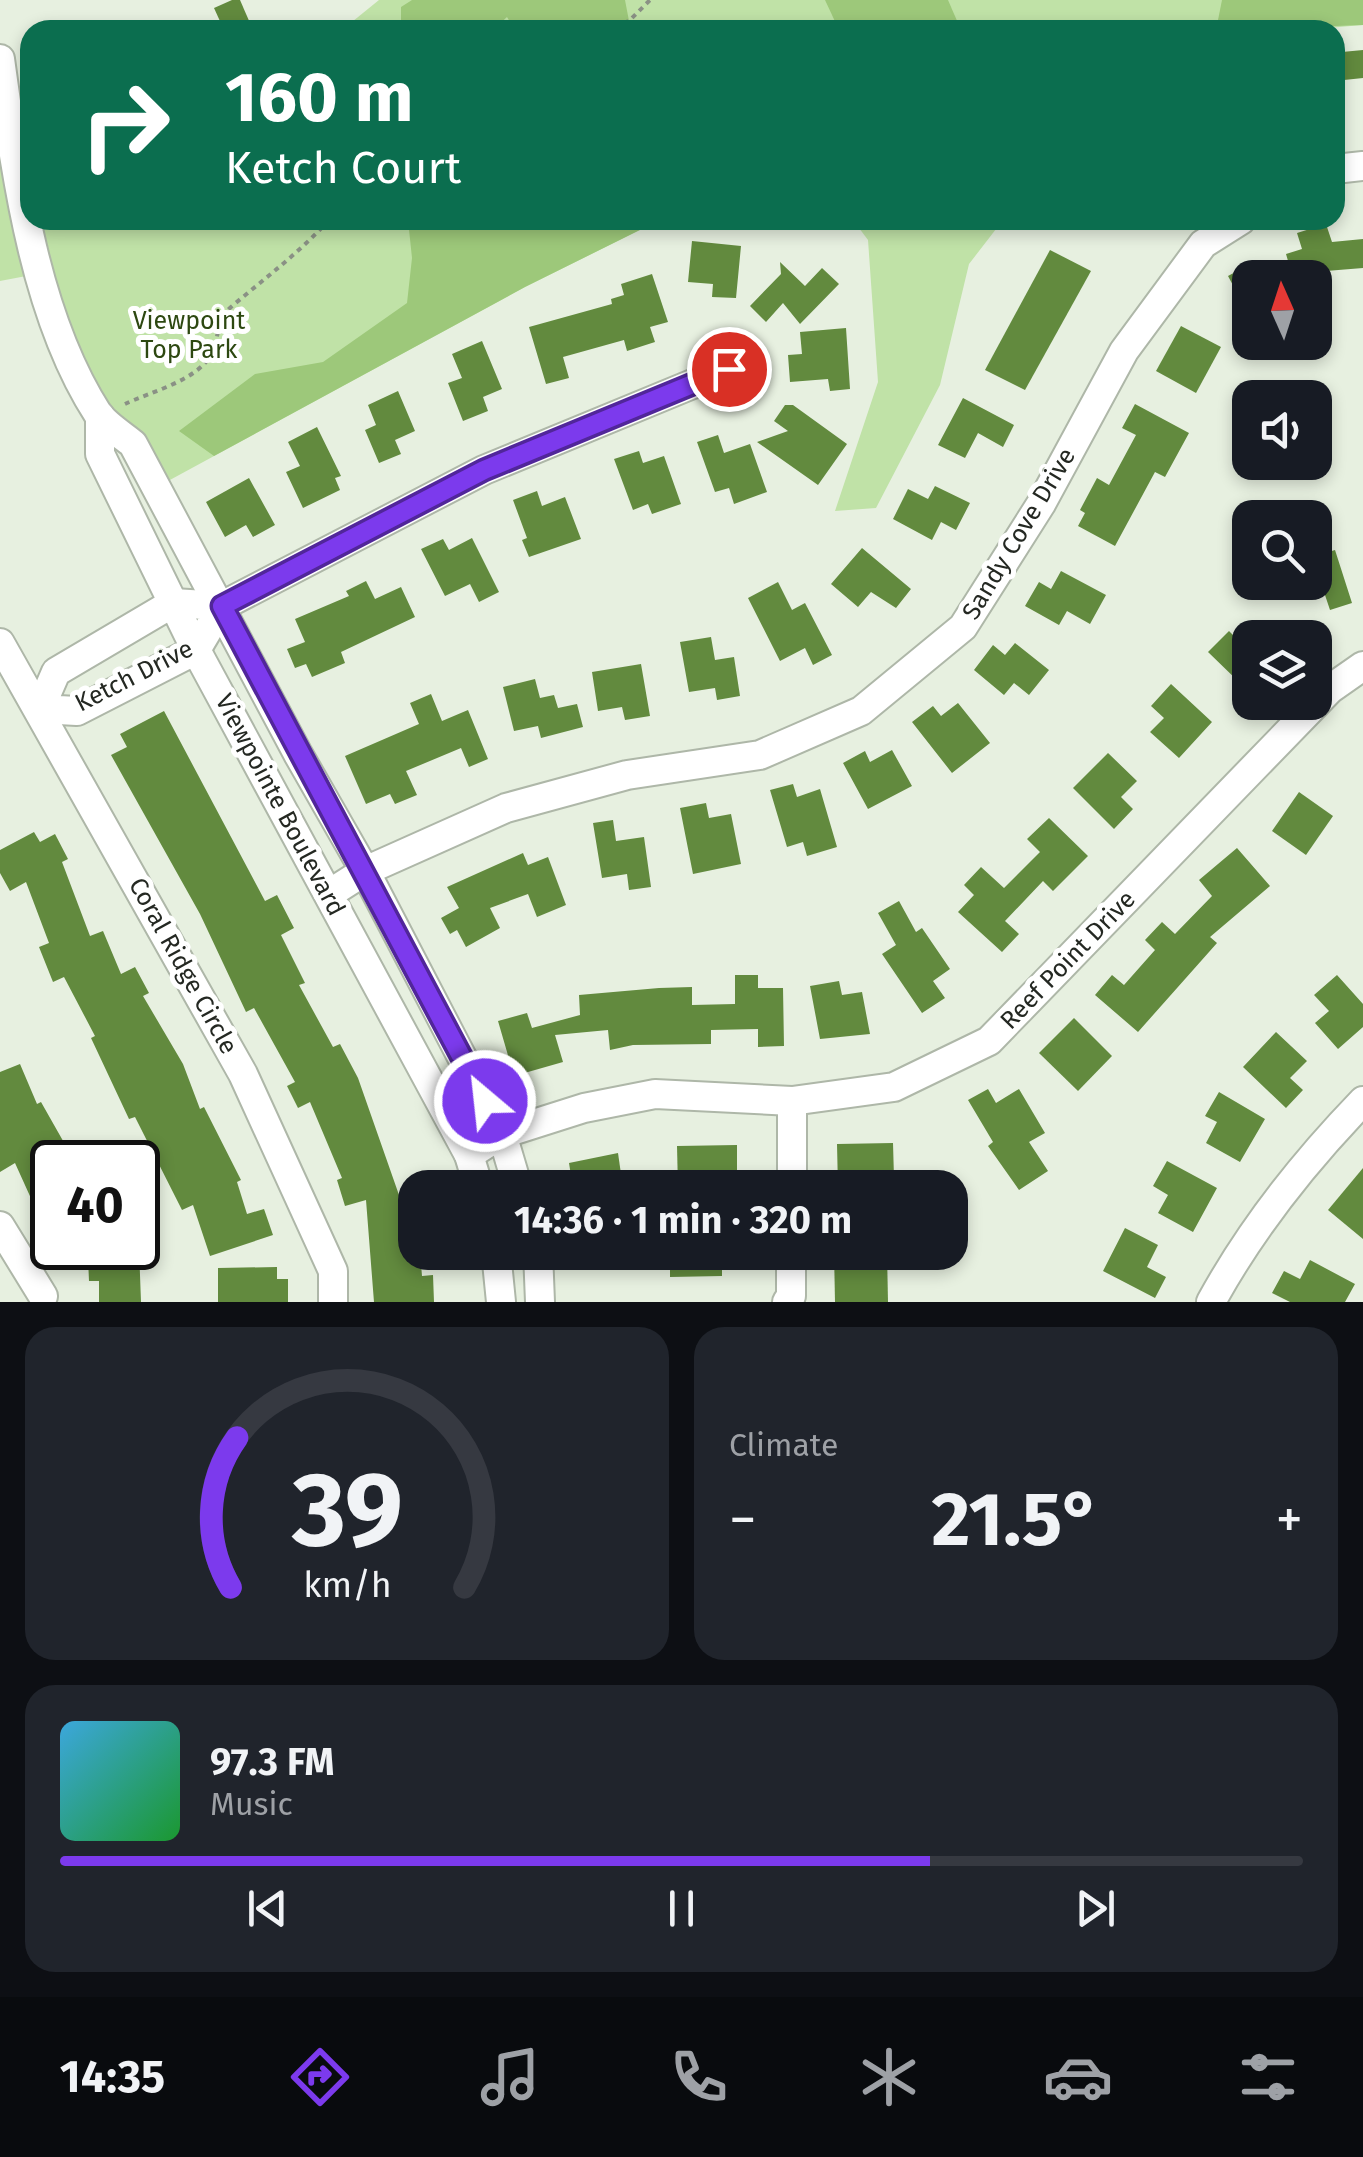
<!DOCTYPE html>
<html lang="en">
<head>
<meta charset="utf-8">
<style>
	:root { --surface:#171b24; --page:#20242c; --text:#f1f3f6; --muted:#9ea1a6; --line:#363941; --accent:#7c3aed }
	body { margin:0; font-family:"Fira Sans",sans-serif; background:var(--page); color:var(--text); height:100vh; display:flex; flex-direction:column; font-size:38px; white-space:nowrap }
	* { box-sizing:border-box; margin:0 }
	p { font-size:32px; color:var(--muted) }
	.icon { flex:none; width:55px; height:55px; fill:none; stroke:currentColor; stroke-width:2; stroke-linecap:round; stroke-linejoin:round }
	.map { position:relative; height:1302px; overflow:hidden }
	.side { display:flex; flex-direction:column; gap:25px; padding:25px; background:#0d0f14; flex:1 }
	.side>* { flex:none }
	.banner { position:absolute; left:20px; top:20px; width:1325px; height:210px; border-radius:30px; box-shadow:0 5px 15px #0003; background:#0b6e4f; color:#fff; overflow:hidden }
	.needle { width:65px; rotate:357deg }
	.buttons { position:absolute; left:1232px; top:260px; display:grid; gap:20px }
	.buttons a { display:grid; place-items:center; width:100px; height:100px; border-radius:20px; background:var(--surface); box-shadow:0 5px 15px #0003; font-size:50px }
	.speed { position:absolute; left:30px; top:1140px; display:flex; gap:20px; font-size:50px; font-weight:700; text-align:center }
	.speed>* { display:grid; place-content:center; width:130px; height:130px; border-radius:50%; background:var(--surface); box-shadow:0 5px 15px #0003; line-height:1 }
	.speed .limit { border:5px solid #111; border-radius:15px; background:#fff; color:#111 }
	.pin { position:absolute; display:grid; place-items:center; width:85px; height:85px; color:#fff; margin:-42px; border:5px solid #fff; border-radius:50%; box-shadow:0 2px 10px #0007 }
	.me { position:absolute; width:110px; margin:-55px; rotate:332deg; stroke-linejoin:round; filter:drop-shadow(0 0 8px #0008) }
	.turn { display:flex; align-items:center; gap:35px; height:210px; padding:0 40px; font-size:45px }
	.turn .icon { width:130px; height:130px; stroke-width:2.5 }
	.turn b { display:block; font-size:70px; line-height:85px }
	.big { font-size:75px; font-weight:700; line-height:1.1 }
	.side .card { flex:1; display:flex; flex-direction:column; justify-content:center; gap:15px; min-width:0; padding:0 35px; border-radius:30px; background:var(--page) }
	.side .dial { align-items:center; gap:0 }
	.dial svg { height:260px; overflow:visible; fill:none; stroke:var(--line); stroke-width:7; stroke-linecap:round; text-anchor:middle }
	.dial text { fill:var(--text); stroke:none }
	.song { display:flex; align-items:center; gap:30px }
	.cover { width:120px; height:120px; border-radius:15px; background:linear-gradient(135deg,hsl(200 70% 55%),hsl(130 70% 35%)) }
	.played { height:10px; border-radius:5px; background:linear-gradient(90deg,var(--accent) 70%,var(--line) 70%) }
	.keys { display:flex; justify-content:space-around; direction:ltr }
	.heat { display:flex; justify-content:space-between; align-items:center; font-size:55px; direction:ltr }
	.side .tiles { flex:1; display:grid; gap:25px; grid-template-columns:1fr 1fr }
	.card:last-child { grid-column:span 2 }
	.trip { position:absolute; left:398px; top:1170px; width:570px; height:100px; border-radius:30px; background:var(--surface); box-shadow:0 5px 15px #0003; font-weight:700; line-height:100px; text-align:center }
	.dock { display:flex; height:160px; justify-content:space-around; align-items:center; background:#090b0e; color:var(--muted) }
	.dock .icon { width:70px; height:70px }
	.dock .selected { color:var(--accent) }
	.dock b { font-size:45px; color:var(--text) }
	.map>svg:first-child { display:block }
	.green { fill:#c0e2a7 }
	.forest { fill:#9dc87a }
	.building { fill:#628a3e }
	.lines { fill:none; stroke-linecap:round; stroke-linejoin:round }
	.minor-casing { stroke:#aeb7a8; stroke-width:32 }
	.path { stroke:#8a9185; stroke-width:4; stroke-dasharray:5 5; stroke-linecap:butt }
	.minor { stroke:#fff; stroke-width:28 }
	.route-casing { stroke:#51269a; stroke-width:25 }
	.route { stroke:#7c3aed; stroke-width:18 }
	.labels { text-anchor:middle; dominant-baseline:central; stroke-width:10; stroke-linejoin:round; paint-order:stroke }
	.park-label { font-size:25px; fill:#2d4811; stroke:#fff }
	.street-label { font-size:25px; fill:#242822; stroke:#fff }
</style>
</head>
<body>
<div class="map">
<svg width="1363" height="1302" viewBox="0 0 1363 1302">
	<rect width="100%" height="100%" fill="#e7f0e0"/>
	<g class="green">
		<path d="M379 0H1363V25L1303 30H342Z"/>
		<path d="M30 130V220H660L525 287 157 487 100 416 42 273 0 281V132Z"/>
		<path d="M853 220H1003L969 264 940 385 876 508 835 511 878 382 868 240Z"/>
	</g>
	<g class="forest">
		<path d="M412 0H625L629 21 605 30H515L507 17 493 30H401V7Z"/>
		<path d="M825 0H948L961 30H839Z"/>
		<path d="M1222 0H1363V25L1216 30Z"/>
		<path d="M408 220H660L525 287 214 456 179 431 255 374 323 362 407 303 412 258Z"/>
	</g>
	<g class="building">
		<path d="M232 0H240L253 30H224L214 8Z"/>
		<path d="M1363 50V78L1344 80 1342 52Z"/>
		<path d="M1326 224 1332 242 1363 239V268L1326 271 1329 278H1293L1286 254 1302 249 1297 233Z"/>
		<path d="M692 241 741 246 736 298 712 297 713 284 688 282Z"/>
		<path d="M1050 250 1091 271 1025 390 985 370Z"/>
		<path d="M780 262 805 286 822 268 839 284 800 324 783 303 766 322 750 306 781 274Z"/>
		<path d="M1250 264V317L1228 276Z"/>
		<path d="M652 274 668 322 650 327 655 342 627 351 624 340 563 357 569 378 546 384 529 327 612 304 611 299 624 295 621 284Z"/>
		<path d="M1181 326 1221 347 1196 393 1156 371Z"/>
		<path d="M846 328 850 389 830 391 828 379 790 382 788 355 802 354 800 332Z"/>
		<path d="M482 341 502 389 483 397 488 411 463 421 448 383 462 378 452 354Z"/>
		<path d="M398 391 415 431 395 440 401 454 379 463 365 430 376 425 368 405Z"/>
		<path d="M963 398 1014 425 1003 447 978 433 965 458 938 445Z"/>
		<path d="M1135 404 1189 433 1165 477 1155 472 1115 546 1078 526 1085 513 1080 510 1097 478 1109 485 1136 435 1122 428Z"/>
		<path d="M785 405H793L847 444 818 485 757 442 788 431 774 421Z"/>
		<path d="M317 427 341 476 335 478 340 490 303 508 286 472 300 466 288 442Z"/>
		<path d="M718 435 724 453 750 444 767 492 734 504 729 488 715 492 697 442Z"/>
		<path d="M639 451 643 463 664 456 681 504 652 514 648 504 633 510 614 459Z"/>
		<path d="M249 478 275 525 253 537 246 525 225 537 206 502Z"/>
		<path d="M935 486 970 503 956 530 941 522 932 540 893 519 908 489 928 499Z"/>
		<path d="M537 491 542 506 565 497 581 539 529 557 522 540 527 538 513 500Z"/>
		<path d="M472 538 499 592 479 602 470 584 445 596 421 549 443 539 449 550Z"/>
		<path d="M862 548 911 589 896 608 871 592 858 607 831 584Z"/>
		<path d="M1335 550 1352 603 1330 610 1322 586 1315 588V556Z"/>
		<path d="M1061 571 1106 595 1090 624 1067 611 1059 625 1025 606 1039 582 1051 589Z"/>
		<path d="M366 581 375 599 401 587 415 617 341 652 345 663 312 677 306 664 295 668 287 649 305 642 295 619 349 596 346 591Z"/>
		<path d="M778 582 792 610 805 603 832 655 813 665 805 648 780 661 748 598Z"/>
		<path d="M1229 631 1241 643 1250 634V673L1240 683 1208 652Z"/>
		<path d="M711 637 715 660 734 657 740 696 717 700 715 688 689 692 680 642Z"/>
		<path d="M1015 643 1049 670 1029 695 1014 683 1004 695 974 670 993 645 1005 655Z"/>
		<path d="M641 664 650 716 625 720 622 707 598 711 592 672Z"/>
		<path d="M535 679 540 698 554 695 558 708 577 704 583 727 541 738 538 726 514 731 503 687Z"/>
		<path d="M1171 684 1212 722 1179 758 1150 732 1164 718 1151 706Z"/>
		<path d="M431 694 442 721 468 710 488 759 469 767 461 748 406 771 417 795 395 804 390 794 366 804 345 756 419 724 410 703Z"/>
		<path d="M958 703 990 743 952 773 912 722 933 706 941 716Z"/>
		<path d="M164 711 265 901 277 895 294 928 281 935 305 983 299 985 333 1047 340 1044 358 1078 406 1215 415 1214V1252H420L422 1276 433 1275 434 1302H374L366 1200 345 1206 337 1180 342 1178 310 1102 298 1108 287 1086 295 1082 254 1008 246 1012 200 914 111 755 127 747 120 734Z"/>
		<path d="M892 750 912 786 868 809 843 763 865 751 870 762Z"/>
		<path d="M1108 753 1137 781 1121 797 1133 809 1114 829 1073 788Z"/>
		<path d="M793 784 797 797 820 789 837 847 807 856 803 842 787 847 770 790Z"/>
		<path d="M1299 792 1333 816 1306 855 1272 831Z"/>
		<path d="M706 803 709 818 731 814 741 864 693 874 680 808Z"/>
		<path d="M1049 818 1088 856 1053 891 1043 881 1005 921 1019 934 1002 952 958 912 974 895 964 885 981 867 1004 888 1040 852 1027 839Z"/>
		<path d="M613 820 616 841 644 837 651 887 629 890 627 874 602 878 593 823Z"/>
		<path d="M34 832 40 842 55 834 68 859 62 862 90 936 103 931 121 974 135 967 149 993 143 996 183 1064 200 1109 204 1107 241 1180 237 1182 247 1214 264 1209 273 1235 210 1256 193 1205 182 1210 135 1117 129 1119 91 1038 95 1036 64 977 53 982 39 947 49 943 26 882 10 891 0 873V850Z"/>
		<path d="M1237 848 1270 886 1210 937 1217 943 1138 1032 1095 995 1112 975 1124 985 1155 950 1145 940 1162 922 1175 934 1212 896 1199 880Z"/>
		<path d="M523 853 528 865 548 857 566 905 537 917 528 894 490 908 500 928 466 947 457 930 450 934 441 918 459 908 447 887Z"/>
		<path d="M899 901 916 932 922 928 950 969 933 981 945 998 922 1013 882 954 896 945 878 913Z"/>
		<path d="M735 975H758V988H783L784 1046 758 1047V1029L711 1030V1044L633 1045 610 1050 608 1030 555 1035 563 1062 514 1076 498 1021 527 1013 532 1028 580 1015 579 995 659 988 692 987V1005L735 1004Z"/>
		<path d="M1337 975 1363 1004V1027L1338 1049 1315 1023 1329 1011 1314 995Z"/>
		<path d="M839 981 842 995 862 992 870 1034 820 1039 810 986Z"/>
		<path d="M1074 1018 1112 1056 1078 1091 1039 1053Z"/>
		<path d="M1276 1032 1307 1061 1290 1078 1303 1090 1286 1108 1243 1067Z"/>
		<path d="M20 1064 37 1104 41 1102 75 1162H52V1197L34 1205 15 1163 0 1172V1072Z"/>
		<path d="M988 1089 996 1103 1019 1089 1045 1133 1029 1142 1048 1171 1019 1190 988 1146 993 1142 968 1100Z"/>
		<path d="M1219 1092 1265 1119 1240 1162 1206 1143 1217 1122 1205 1116Z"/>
		<path d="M893 1143 894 1178H880V1188H838L837 1144Z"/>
		<path d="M737 1145V1188H678L677 1146Z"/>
		<path d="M618 1153 623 1188H573L569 1163Z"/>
		<path d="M1167 1161 1217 1188 1193 1232 1158 1213 1168 1195 1153 1186Z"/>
		<path d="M1363 1168V1239L1328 1210Z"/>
		<path d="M1125 1228 1158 1245 1147 1267 1166 1277 1155 1298 1103 1271Z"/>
		<path d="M106 1248H139L141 1302H99V1281H89L88 1258H106Z"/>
		<path d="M681 1252H722V1276L670 1277V1256H681Z"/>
		<path d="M834 1252H887L888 1302H835Z"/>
		<path d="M1310 1260 1355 1284 1345 1302H1290L1272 1293 1284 1271 1300 1279Z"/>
		<path d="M277 1267V1279H288V1302H218V1268Z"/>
	</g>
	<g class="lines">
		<defs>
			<g id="minor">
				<path d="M0 59C16 174 34 315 98 414 106 425 122 435 133 444L298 754 365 871 502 1134 518 1188"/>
				<path d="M1335 169 1363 166"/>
				<path d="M100 416V454L196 650 469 1155 479 1188"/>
				<path d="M173 603 222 606 196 650 77 711 40 709 56 672Z"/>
				<path d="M222 606 484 470 729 369"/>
				<path d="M0 643 243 1074 333 1271V1302"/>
				<path d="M329 894 365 871 506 808 627 775 760 755 861 711 963 627 1041 504 1124 351 1203 244 1241 220"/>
				<path d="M469 1155 502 1134 584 1108 655 1094 792 1101 894 1087 989 1041 1330 689 1363 666"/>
				<path d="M792 1188V1101"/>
				<path d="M0 1226 43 1296"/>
				<path d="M496 1252 501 1302"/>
				<path d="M538 1252 540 1302"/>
				<path d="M787 1302 791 1296V1252"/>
				<path d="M1211 1302C1252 1227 1304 1162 1363 1101"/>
			</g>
		</defs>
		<use href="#minor" class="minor-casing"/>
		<g class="path">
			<path d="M605 30 629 21 650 0"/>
			<path d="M125 404C150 392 196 381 211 355 220 338 215 321 231 307 265 278 299 253 329 220"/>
		</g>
		<use href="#minor" class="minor"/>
	</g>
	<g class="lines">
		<defs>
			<path id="route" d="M485 1101 222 606 484 470 729 369"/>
		</defs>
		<use href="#route" class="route-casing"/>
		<use href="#route" class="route"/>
	</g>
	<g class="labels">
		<g class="park-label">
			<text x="189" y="321">Viewpoint<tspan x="189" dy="29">Top Park</tspan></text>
		</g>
		<g class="street-label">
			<text transform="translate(1019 534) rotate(-59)">Sandy Cove Drive</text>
			<text transform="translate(134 676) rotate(-27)">Ketch Drive</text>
			<text transform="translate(280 805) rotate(62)">Viewpointe Boulevard</text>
			<text transform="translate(1068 960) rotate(-46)">Reef Point Drive</text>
			<text transform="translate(183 966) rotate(61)">Coral Ridge Circle</text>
		</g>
	</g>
</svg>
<div class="buttons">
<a><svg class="needle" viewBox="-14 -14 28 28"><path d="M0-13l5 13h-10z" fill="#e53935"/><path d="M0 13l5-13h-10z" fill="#9ea1a6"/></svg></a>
<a><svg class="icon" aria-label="sound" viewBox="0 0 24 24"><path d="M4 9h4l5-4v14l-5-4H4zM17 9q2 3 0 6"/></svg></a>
<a><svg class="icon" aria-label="search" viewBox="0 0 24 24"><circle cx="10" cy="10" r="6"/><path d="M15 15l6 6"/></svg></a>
<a><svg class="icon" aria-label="layers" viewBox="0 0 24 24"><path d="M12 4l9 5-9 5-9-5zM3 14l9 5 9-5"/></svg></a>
</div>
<div class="speed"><div class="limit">40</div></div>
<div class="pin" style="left:729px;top:369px;background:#d93025"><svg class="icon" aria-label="arrive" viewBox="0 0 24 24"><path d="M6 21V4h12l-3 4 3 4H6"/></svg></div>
<svg class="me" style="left:485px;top:1101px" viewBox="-20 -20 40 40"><circle r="17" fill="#7c3aed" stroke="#fff" stroke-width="3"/><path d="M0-11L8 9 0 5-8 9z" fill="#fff"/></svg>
<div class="trip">14:36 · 1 min · 320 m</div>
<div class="banner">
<div class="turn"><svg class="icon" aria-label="right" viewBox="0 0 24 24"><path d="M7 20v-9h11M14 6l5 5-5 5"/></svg><div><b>160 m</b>Ketch Court</div></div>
</div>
</div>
<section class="side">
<div class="tiles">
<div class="card dial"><svg viewBox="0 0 100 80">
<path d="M14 69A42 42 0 1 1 86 69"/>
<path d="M14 69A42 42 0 0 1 16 23" stroke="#7c3aed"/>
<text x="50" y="56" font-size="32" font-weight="700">39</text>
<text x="50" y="72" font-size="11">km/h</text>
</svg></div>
<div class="card"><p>Climate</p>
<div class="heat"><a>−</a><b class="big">21.5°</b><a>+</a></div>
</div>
<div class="card">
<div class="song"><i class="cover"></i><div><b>97.3 FM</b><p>Music</p></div></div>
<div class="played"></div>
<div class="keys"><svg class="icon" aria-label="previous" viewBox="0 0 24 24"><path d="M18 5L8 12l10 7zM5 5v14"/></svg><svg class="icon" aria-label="pause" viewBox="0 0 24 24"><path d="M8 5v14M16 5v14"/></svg><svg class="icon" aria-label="next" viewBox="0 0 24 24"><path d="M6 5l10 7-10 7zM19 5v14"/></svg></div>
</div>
</div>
</section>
<nav class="dock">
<b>14:35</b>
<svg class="icon selected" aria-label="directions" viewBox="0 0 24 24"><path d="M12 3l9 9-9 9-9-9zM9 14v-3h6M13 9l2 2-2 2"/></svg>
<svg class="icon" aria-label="music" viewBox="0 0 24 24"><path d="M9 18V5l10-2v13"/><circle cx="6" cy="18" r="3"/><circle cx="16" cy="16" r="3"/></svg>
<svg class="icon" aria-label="phone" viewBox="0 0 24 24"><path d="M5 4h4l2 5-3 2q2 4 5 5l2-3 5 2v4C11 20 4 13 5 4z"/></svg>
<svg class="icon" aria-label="climate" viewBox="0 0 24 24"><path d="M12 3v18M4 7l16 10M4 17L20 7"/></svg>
<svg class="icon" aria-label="car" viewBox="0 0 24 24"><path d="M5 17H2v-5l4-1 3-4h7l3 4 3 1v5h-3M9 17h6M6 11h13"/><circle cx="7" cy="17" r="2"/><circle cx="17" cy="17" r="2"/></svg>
<svg class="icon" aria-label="filters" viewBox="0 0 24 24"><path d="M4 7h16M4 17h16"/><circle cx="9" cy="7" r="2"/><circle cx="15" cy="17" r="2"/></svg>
</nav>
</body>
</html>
